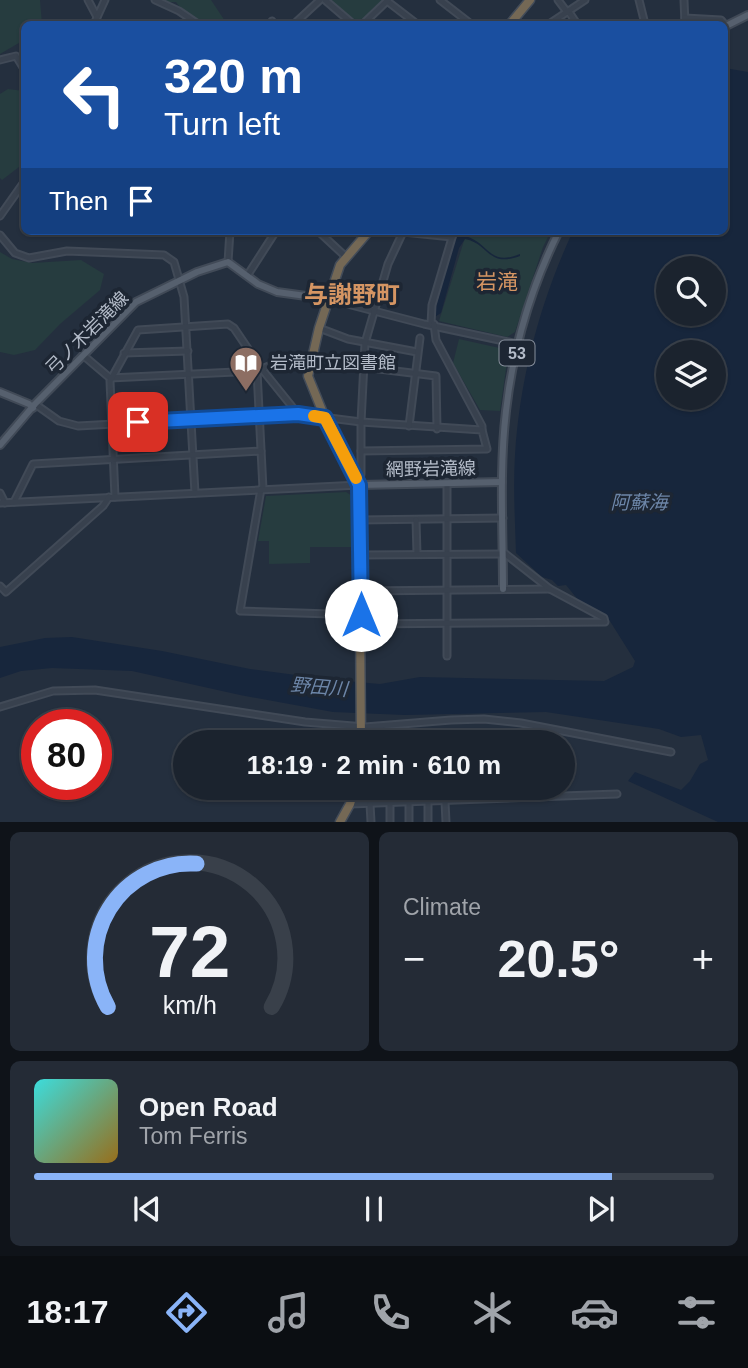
<!DOCTYPE html>
<html lang="en">
<head>
<meta charset="utf-8">
<style>
	:root { --surface:#1b232e; --page:#242b36; --text:#f1f3f6; --muted:#a0a4aa; --line:#39404a; --accent:#8ab4f8 }
	body { margin:0; font-family:Helvetica,"Noto Sans JP",sans-serif; background:var(--page); color:var(--text); height:100vh; display:flex; flex-direction:column; font-size:26px; white-space:nowrap }
	* { box-sizing:border-box; margin:0 }
	p { font-size:23px; color:var(--muted) }
	.icon { flex:none; width:38px; height:38px; fill:none; stroke:currentColor; stroke-width:2; stroke-linecap:round; stroke-linejoin:round }
	.map { position:relative; height:822px; overflow:hidden }
	.drawer { display:flex; flex-direction:column; gap:10px; padding:10px; background:#0f1319; flex:1 }
	.drawer>* { flex:none }
	.banner { position:absolute; left:21px; top:21px; width:707px; height:214px; border-radius:10px; box-shadow:0 2px 5px #0004,0 0 0 2px var(--line); background:#1a4fa0; color:#fff; overflow:hidden }
	.fabs { position:absolute; left:656px; top:256px; display:grid; gap:14px }
	.fabs a { display:grid; place-items:center; width:70px; height:70px; border-radius:50%; background:var(--surface); box-shadow:0 2px 5px #0004,0 0 0 2px var(--line); font-size:35px }
	.speed { position:absolute; left:21px; top:709px; display:flex; gap:14px; font-size:35px; font-weight:700; text-align:center }
	.speed>* { display:grid; place-content:center; width:91px; height:91px; border-radius:50%; background:var(--surface); box-shadow:0 2px 5px #0004,0 0 0 2px var(--line); line-height:1 }
	.speed .limit { border:10px solid #d22; background:#fff; color:#111 }
	.pin { position:absolute; display:grid; place-items:center; width:60px; height:60px; color:#fff; margin:-30px; border-radius:14px; box-shadow:0 4px 10px #0006 }
	.me { position:absolute; width:77px; margin:-38px; rotate:0deg; stroke-linejoin:round; filter:drop-shadow(0 0 5px #0008) }
	.turn { display:flex; align-items:center; gap:24px; height:147px; padding:0 28px; font-size:32px }
	.turn .icon { width:91px; height:91px; stroke-width:2.5 }
	.turn b { display:block; font-size:49px; line-height:60px }
	.then { display:flex; align-items:center; height:66px; padding:0 28px; background:#0003; gap:14px; font-size:26px }
	.big { font-size:52px; font-weight:700; line-height:1.1 }
	.drawer .widget { flex:1; display:flex; flex-direction:column; justify-content:center; gap:10px; min-width:0; padding:0 24px; border-radius:10px; background:var(--page) }
	.drawer .dial { align-items:center; gap:0 }
	.dial svg { height:182px; overflow:visible; fill:none; stroke:var(--line); stroke-width:7; stroke-linecap:round; text-anchor:middle }
	.dial text { fill:var(--text); stroke:none }
	.song { display:flex; align-items:center; gap:21px }
	.cover { width:84px; height:84px; border-radius:10px; background:linear-gradient(135deg,hsl(180 70% 55%),hsl(40 70% 35%)) }
	.played { height:7px; border-radius:4px; background:linear-gradient(90deg,var(--accent) 85%,var(--line) 85%) }
	.keys { display:flex; justify-content:space-around; direction:ltr }
	.heat { display:flex; justify-content:space-between; align-items:center; font-size:38px; direction:ltr }
	.drawer .tiles { flex:1; display:grid; gap:10px; grid-template-columns:1fr 1fr }
	.widget:last-child { grid-column:span 2 }
	.trip { position:absolute; left:173px; top:730px; width:402px; height:70px; border-radius:35px; background:var(--surface); box-shadow:0 2px 5px #0004,0 0 0 2px var(--line); font-weight:700; line-height:70px; text-align:center }
	.menu { display:flex; height:112px; justify-content:space-around; align-items:center; background:#0b0e12; color:var(--muted) }
	.menu .icon { width:49px; height:49px }
	.menu .active { color:var(--accent) }
	.menu b { font-size:32px; color:var(--text) }
	.map>svg:first-child { display:block }
	.green { fill:#263c3f }
	.water { fill:#17263c; fill-rule:evenodd }
	.lines { fill:none; stroke-linecap:round; stroke-linejoin:round }
	.minor-casing { stroke:#414a57; stroke-width:9 }
	.major-casing { stroke:#414a57; stroke-width:10 }
	.highway-casing { stroke:#434c59; stroke-width:11 }
	.minor { stroke:#38414e; stroke-width:5 }
	.major { stroke:#56606e; stroke-width:6 }
	.highway { stroke:#746855; stroke-width:8 }
	.route-casing { stroke:#114b97; stroke-width:18 }
	.route { stroke:#1a73e8; stroke-width:12 }
	.slow { stroke:#f59e0b; stroke-width:12 }
	.labels { text-anchor:middle; dominant-baseline:central; stroke-width:7; stroke-linejoin:round; paint-order:stroke }
	.shield { fill:#1d2633; stroke:#878f9c; stroke-width:2 }
	.shield-label { font-size:16px; font-weight:bold; fill:#b4bcc9 }
	.street-label { font-size:18px; fill:#b4bcc9; stroke:#1d2633 }
	.poi-label { font-size:18px; fill:#b4bcc9; stroke:#1d2633; text-anchor:start }
	.water-label { font-size:19px; font-style:italic; fill:#6d86a8; stroke:#1d2633 }
	.quarter-label { font-size:21px; fill:#d59563; stroke:#1d2633 }
	.district-label { font-size:24px; font-weight:bold; fill:#d59563; stroke:#1d2633 }
</style>
</head>
<body>
<div class="map">
<svg width="748" height="822" viewBox="0 0 748 822">
	<rect width="100%" height="100%" fill="#242f3e"/>
	<g class="green">
		<path d="M0 0H40L42 24H24V40L0 54Z"/>
		<path d="M160 0H211L227 24C202 24 191 24 176 2H162Z"/>
		<path d="M331 0H382L358 24Z"/>
		<path d="M8 89 24 91V151L19 167 2 180 0 178V94Z"/>
		<path d="M467 231H551L543 247 515 332 507 337 439 321Z"/>
		<path d="M0 252 12 259 32 263 81 260 104 274 100 290 60 324 35 350 14 355 0 352Z"/>
		<path d="M459 339 504 349 508 355 500 411 480 410 453 363Z"/>
		<path d="M346 492 352 496V547H310V563L269 564V541H258L266 496Z"/>
	</g>
	<g class="water">
		<path d="M725 68 748 72V822H718L628 781 635 772 681 790 690 781 700 764 708 760 701 735 681 737 659 729 546 712 405 715 333 712 240 695 132 671 52 668 21 671 0 678V647L45 638 72 637 162 651 250 669 334 680 380 684 420 677 604 681 633 667 635 661 608 618 579 601 566 585 558 586 552 580 542 577 516 553C515 520 513 488 515 455 520 377 540 302 573 231H724ZM668 268H714V313H668ZM668 352H714V397H668Z"/>
		<path d="M457 231H465V236C489 242 488 267 520 254V256C487 268 490 244 465 239L459 248 441 313 433 318Z"/>
	</g>
	<g class="lines">
		<defs>
			<g id="minor">
				<path d="M88 0 97 17"/>
				<path d="M155 0 179 11 198 24"/>
				<path d="M325 0 353 24"/>
				<path d="M440 0 471 24"/>
				<path d="M558 0 567 12"/>
				<path d="M639 0 645 24"/>
				<path d="M684 0 685 24"/>
				<path d="M387 1 417 24"/>
				<path d="M569 12 577 24"/>
				<path d="M685 18 721 20 726 26"/>
				<path d="M272 21 274 24"/>
				<path d="M94 24 105 0"/>
				<path d="M159 24H162"/>
				<path d="M294 24 320 0"/>
				<path d="M363 24 388 0"/>
				<path d="M549 24 585 0"/>
				<path d="M0 60 16 56 24 69"/>
				<path d="M0 216 24 182"/>
				<path d="M318 231 345 256"/>
				<path d="M403 232 452 237"/>
				<path d="M0 235 15 253 29 258 67 251 164 255 174 262 184 297 195 493"/>
				<path d="M228 262 230 231"/>
				<path d="M247 276 276 231"/>
				<path d="M328 299 424 324 518 344"/>
				<path d="M431 324 432 305 454 231"/>
				<path d="M434 324 436 340 482 426V430"/>
				<path d="M319 328 348 339 417 352"/>
				<path d="M124 353 188 351"/>
				<path d="M84 356 110 378 257 371"/>
				<path d="M363 367 436 376 437 429"/>
				<path d="M35 404 59 421 78 426 298 414 361 422 482 430 487 449 361 451"/>
				<path d="M409 426 420 338"/>
				<path d="M447 483V656"/>
				<path d="M261 489 240 611 361 615"/>
				<path d="M263 489 257 371 276 363 308 368"/>
				<path d="M0 493 5 503"/>
				<path d="M115 497 110 381 138 330 228 324 234 328 261 368 298 414"/>
				<path d="M14 502 33 464 261 451"/>
				<path d="M0 503 359 485 361 474V422L365 343 388 264 403 232"/>
				<path d="M360 520 503 518"/>
				<path d="M416 520 417 554"/>
				<path d="M361 555 503 554"/>
				<path d="M0 586 6 592 103 506 109 497"/>
				<path d="M362 591 550 589"/>
				<path d="M361 624 605 622 604 618 550 589 503 552"/>
				<path d="M0 707 53 691 95 690 305 722 365 727 451 720 484 719 521 723 671 752"/>
				<path d="M428 802V822"/>
				<path d="M445 802 446 822"/>
				<path d="M390 803V822"/>
				<path d="M409 803V822"/>
				<path d="M350 804 617 794"/>
				<path d="M370 804 371 822"/>
			</g>
			<g id="major">
				<path d="M724 27 748 15"/>
				<path d="M0 392 29 404 33 408"/>
				<path d="M0 445 35 404 136 302 197 272 228 262 258 284 277 292 328 299"/>
				<path d="M359 485 502 482"/>
				<path d="M503 589C503 530 499 470 506 411 513 349 531 287 559 231"/>
			</g>
			<g id="highway">
				<path d="M510 24 530 0"/>
				<path d="M361 742 359 485 325 418 308 376 319 328 340 265 369 231"/>
				<path d="M340 822 350 804 355 788"/>
			</g>
		</defs>
		<use href="#minor" class="minor-casing"/>
		<use href="#major" class="major-casing"/>
		<use href="#highway" class="highway-casing"/>
		<use href="#minor" class="minor"/>
		<use href="#major" class="major"/>
		<use href="#highway" class="highway"/>
	</g>
	<g class="lines">
		<defs>
			<path id="route" d="M138 422 298 414 325 418 359 485 361 615"/>
		</defs>
		<use href="#route" class="route-casing"/>
		<use href="#route" class="route"/>
		<path class="slow" d="M314 416 325 418 356 478"/>
	</g>
	<defs>
		<symbol id="library-pin" viewBox="-11 -11 22 30"><path d="M0 17L-7.5 6A9.5 9.5 0 1 1 7.5 6Z" fill="#8d6e63" stroke="#1d2633"/><path d="M-6-4Q-3-5.5-.7-3.5V5Q-3 3-6 4ZM6-4Q3-5.5 .7-3.5V5Q3 3 6 4Z" fill="#fff"/></symbol>
	</defs>
	<g fill-rule="evenodd">
		<use href="#library-pin" x="227" y="344" width="38" height="52"/>
	</g>
	<g class="labels">
		<rect class="shield" x="499.5" y="340.5" width="35" height="25" rx="5"/>
		<g class="shield-label">
			<text x="517" y="353">53</text>
		</g>
		<g class="street-label">
			<text transform="translate(87 333) rotate(-45)">弓ノ木岩滝線</text>
			<text transform="translate(431 469) rotate(-1)">網野岩滝線</text>
		</g>
		<g class="poi-label">
			<text x="270" y="363">岩滝町立図書館</text>
		</g>
		<g class="water-label">
			<text x="639" y="502">阿蘇海</text>
			<text transform="translate(319 687) rotate(5)">野田川</text>
		</g>
		<g class="quarter-label">
			<text x="497" y="281">岩滝</text>
		</g>
		<g class="district-label">
			<text x="352" y="294">与謝野町</text>
		</g>
	</g>
</svg>
<div class="fabs">
<a><svg class="icon" aria-label="search" viewBox="0 0 24 24"><circle cx="10" cy="10" r="6"/><path d="M15 15l6 6"/></svg></a>
<a><svg class="icon" aria-label="layers" viewBox="0 0 24 24"><path d="M12 4l9 5-9 5-9-5zM3 14l9 5 9-5"/></svg></a>
</div>
<div class="speed"><div class="limit">80</div></div>
<div class="pin" style="left:138px;top:422px;background:#d93025"><svg class="icon" aria-label="arrive" viewBox="0 0 24 24"><path d="M6 21V4h12l-3 4 3 4H6"/></svg></div>
<svg class="me" style="left:361px;top:615px" viewBox="-20 -20 40 40"><circle r="19" fill="#fff"/><path d="M0-13L10 11 0 6-10 11z" fill="#1a73e8"/></svg>
<div class="trip">18:19 · 2 min · 610 m</div>
<div class="banner">
<div class="turn"><svg class="icon" aria-label="left" viewBox="0 0 24 24"><path d="M17 20v-9H6M10 6l-5 5 5 5"/></svg><div><b>320 m</b>Turn left</div></div>
<div class="then">Then<svg class="icon" aria-label="arrive" viewBox="0 0 24 24"><path d="M6 21V4h12l-3 4 3 4H6"/></svg></div>
</div>
</div>
<section class="drawer">
<div class="tiles">
<div class="widget dial"><svg viewBox="0 0 100 80">
<path d="M14 69A42 42 0 1 1 86 69"/>
<path d="M14 69A42 42 0 0 1 53 6" stroke="#8ab4f8"/>
<text x="50" y="56" font-size="32" font-weight="700">72</text>
<text x="50" y="72" font-size="11">km/h</text>
</svg></div>
<div class="widget"><p>Climate</p>
<div class="heat"><a>−</a><b class="big">20.5°</b><a>+</a></div>
</div>
<div class="widget">
<div class="song"><i class="cover"></i><div><b>Open Road</b><p>Tom Ferris</p></div></div>
<div class="played"></div>
<div class="keys"><svg class="icon" aria-label="previous" viewBox="0 0 24 24"><path d="M18 5L8 12l10 7zM5 5v14"/></svg><svg class="icon" aria-label="pause" viewBox="0 0 24 24"><path d="M8 5v14M16 5v14"/></svg><svg class="icon" aria-label="next" viewBox="0 0 24 24"><path d="M6 5l10 7-10 7zM19 5v14"/></svg></div>
</div>
</div>
</section>
<nav class="menu">
<b>18:17</b>
<svg class="icon active" aria-label="directions" viewBox="0 0 24 24"><path d="M12 3l9 9-9 9-9-9zM9 14v-3h6M13 9l2 2-2 2"/></svg>
<svg class="icon" aria-label="music" viewBox="0 0 24 24"><path d="M9 18V5l10-2v13"/><circle cx="6" cy="18" r="3"/><circle cx="16" cy="16" r="3"/></svg>
<svg class="icon" aria-label="phone" viewBox="0 0 24 24"><path d="M5 4h4l2 5-3 2q2 4 5 5l2-3 5 2v4C11 20 4 13 5 4z"/></svg>
<svg class="icon" aria-label="climate" viewBox="0 0 24 24"><path d="M12 3v18M4 7l16 10M4 17L20 7"/></svg>
<svg class="icon" aria-label="car" viewBox="0 0 24 24"><path d="M5 17H2v-5l4-1 3-4h7l3 4 3 1v5h-3M9 17h6M6 11h13"/><circle cx="7" cy="17" r="2"/><circle cx="17" cy="17" r="2"/></svg>
<svg class="icon" aria-label="filters" viewBox="0 0 24 24"><path d="M4 7h16M4 17h16"/><circle cx="9" cy="7" r="2"/><circle cx="15" cy="17" r="2"/></svg>
</nav>
</body>
</html>
